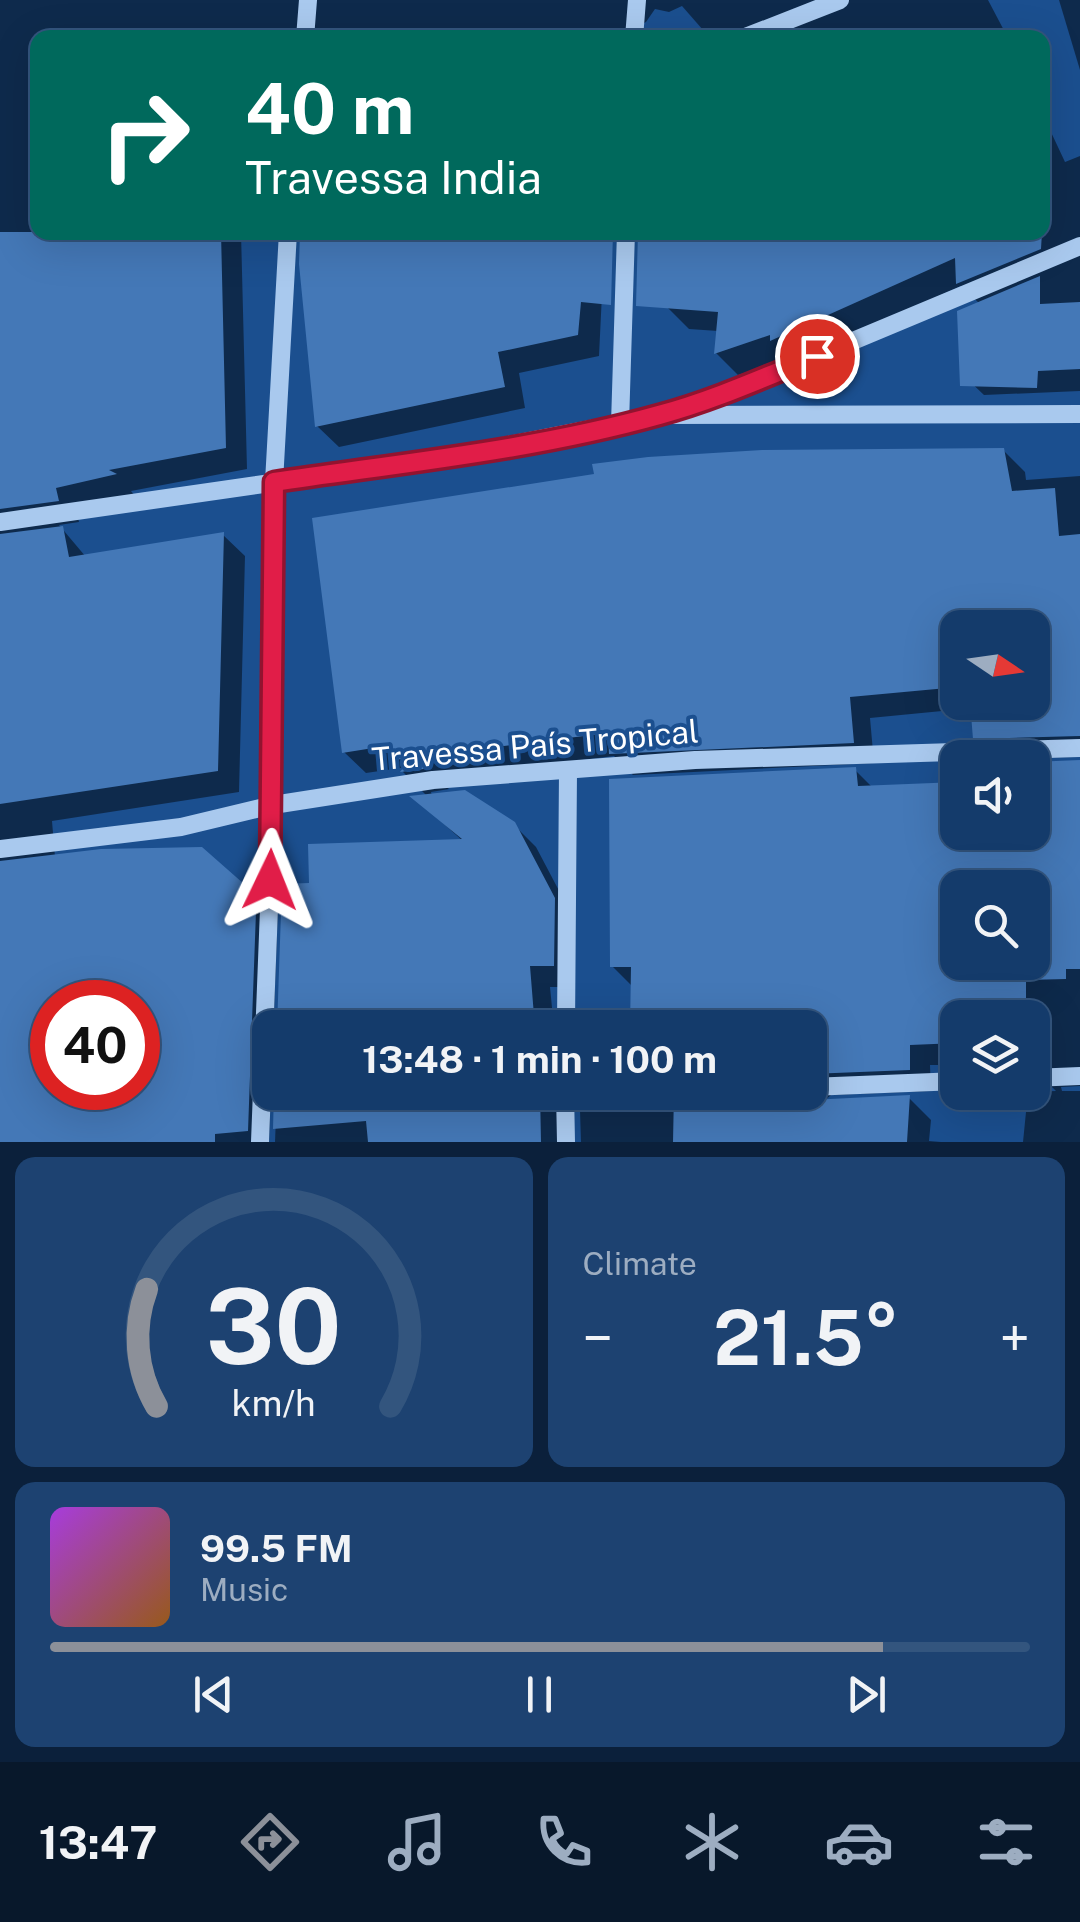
<!DOCTYPE html>
<html lang="en">
<head>
<meta charset="utf-8">
<style>
	:root { --surface:#143b6b; --page:#1d4271; --text:#f1f3f6; --muted:#9dadc1; --line:#33557e; --accent:#8c9099 }
	body { margin:0; font-family:"Public Sans",sans-serif; background:var(--page); color:var(--text); height:100vh; display:flex; flex-direction:column; font-size:38px; white-space:nowrap }
	* { box-sizing:border-box; margin:0 }
	p { font-size:32px; color:var(--muted) }
	.icon { flex:none; width:55px; height:55px; fill:none; stroke:currentColor; stroke-width:2; stroke-linecap:round; stroke-linejoin:round }
	.map { position:relative; height:1142px; overflow:hidden }
	.sheet { display:flex; flex-direction:column; gap:15px; padding:15px; background:#0b203b; flex:1 }
	.sheet>* { flex:none }
	.hud { position:absolute; left:30px; top:30px; width:1020px; height:210px; border-radius:20px; box-shadow:0 10px 40px #0002,0 0 0 2px var(--line); background:#00695c; color:#fff; overflow:hidden }
	.needle { width:65px; rotate:103deg }
	.tools { position:absolute; left:940px; top:610px; display:grid; gap:20px }
	.tools a { display:grid; place-items:center; width:110px; height:110px; border-radius:20px; background:var(--surface); box-shadow:0 10px 40px #0002,0 0 0 2px var(--line); font-size:50px }
	.speed { position:absolute; left:30px; top:980px; display:flex; gap:20px; font-size:50px; font-weight:700; text-align:center }
	.speed>* { display:grid; place-content:center; width:130px; height:130px; border-radius:50%; background:var(--surface); box-shadow:0 10px 40px #0002,0 0 0 2px var(--line); line-height:1 }
	.speed .limit { border:15px solid #d22; background:#fff; color:#111 }
	.pin { position:absolute; display:grid; place-items:center; width:85px; height:85px; color:#fff; margin:-42px; border:5px solid #fff; border-radius:50%; box-shadow:0 2px 10px #0007 }
	.me { position:absolute; width:110px; margin:-55px; rotate:2deg; stroke-linejoin:round; filter:drop-shadow(0 0 8px #0008) }
	.turn { display:flex; align-items:center; gap:35px; height:210px; padding:0 50px; font-size:45px }
	.turn .icon { width:130px; height:130px; stroke-width:2.5 }
	.turn b { display:block; font-size:70px; line-height:85px }
	.big { font-size:75px; font-weight:700; line-height:1.1 }
	.sheet .widget { flex:1; display:flex; flex-direction:column; justify-content:center; gap:15px; min-width:0; padding:0 35px; border-radius:20px; background:var(--page) }
	.sheet .dial { align-items:center; gap:0 }
	.dial svg { height:260px; overflow:visible; fill:none; stroke:var(--line); stroke-width:7; stroke-linecap:round; text-anchor:middle }
	.dial text { fill:var(--text); stroke:none }
	.song { display:flex; align-items:center; gap:30px }
	.cover { width:120px; height:120px; border-radius:15px; background:linear-gradient(135deg,hsl(280 70% 55%),hsl(30 70% 35%)) }
	.played { height:10px; border-radius:5px; background:linear-gradient(90deg,var(--accent) 85%,var(--line) 85%) }
	.keys { display:flex; justify-content:space-around; direction:ltr }
	.heat { display:flex; justify-content:space-between; align-items:center; font-size:55px; direction:ltr }
	.sheet .tiles { flex:1; display:grid; gap:15px; grid-template-columns:1fr 1fr }
	.widget:last-child { grid-column:span 2 }
	.trip { position:absolute; left:252px; top:1010px; width:575px; height:100px; border-radius:20px; background:var(--surface); box-shadow:0 10px 40px #0002,0 0 0 2px var(--line); font-weight:700; line-height:100px; text-align:center }
	.dock { display:flex; height:160px; justify-content:space-around; align-items:center; background:#08182b; color:var(--muted) }
	.dock .icon { width:70px; height:70px }
	.dock .current { color:var(--accent) }
	.dock b { font-size:45px; color:var(--text) }
	.map>svg:first-child { display:block }
	.shadow { fill:#0007; fill-rule:evenodd }
	.building { fill:#4478b7; fill-rule:evenodd }
	.lines { fill:none; stroke-linecap:round; stroke-linejoin:round }
	.minor { stroke:#a9c9ee; stroke-width:18 }
	.route-casing { stroke:#92132f; stroke-width:25 }
	.route { stroke:#e11d48; stroke-width:18 }
	.labels { text-anchor:middle; dominant-baseline:central; stroke-width:8; stroke-linejoin:round; paint-order:stroke }
	.street-label { font-size:32px; fill:#fff; stroke:#1b4f8f }
</style>
</head>
<body>
<div class="map">
<svg width="1080" height="1142" viewBox="0 0 1080 1142">
	<rect width="100%" height="100%" fill="#1b4f8f"/>
	<g class="shadow">
		<path d="M0 0H988L1008 38H710L682 6 669 12 655 9 646 22 615 38H38V232H241L247 469 131 491 135 496 76 509 79 522 59 525 86 557 223 535 245 556 239 792 52 821 55 857 256 887 278 908 269 1142H0ZM52 1002H138V1088H52Z"/>
		<path d="M1059 0H1080V70Z"/>
		<path d="M1042 113 1065 162 1080 156V391L984 395 962 374 980 304 961 286 794 361 790 357 738 375 716 353 718 331 689 329 667 307 673 232H1042Z"/>
		<path d="M605 232 599 356 519 373 525 408 339 447 317 426Z"/>
		<path d="M1003 450 1025 472 1026 480 1080 476V757L996 758 976 738 973 708 870 718 874 763 633 775 614 756 438 778 449 789 431 792 432 796 513 824 536 847 575 921V987H550L554 1028H279L312 886 464 842 415 798 428 797 403 772 407 767 366 773 344 752ZM958 628H1032V702H958ZM427 766 431 770 417 767Z"/>
		<path d="M1080 763V1086L1061 1087 1062 1091H1080V1142H1023L1028 1092 1056 1091 1032 1067V1018H958V1065H930L931 1091 831 1095 823 1102 909 1098 931 1120 929 1141 941 1142H581L580 1110 663 1107 668 1101 653 1102 644 1092H810V1028L633 987 612 966 855 770 873 788 958 832H1032ZM958 888H1032V962H958Z"/>
		<path d="M277 1092H559L574 1142H275Z"/>
	</g>
	<g class="building">
		<path d="M0 232H221L226 448 109 470 117 474 56 488 59 501 0 509Z"/>
		<path d="M300 232H613L611 305 581 302 578 335 498 352 505 387 315 427 299 264Z"/>
		<path d="M638 232H1042L1041 249 956 284 955 258 770 341V335L714 354 718 312 636 306Z"/>
		<path d="M1040 276V304L1080 302V369L1038 371 1037 388 960 386 957 311Z"/>
		<path d="M1004 448 1012 491 1055 488 1059 536 1080 534V736L973 739 970 702H1032V628H958V687L850 697 854 743 609 754 608 733 415 757 431 768 400 772 411 758 393 760 392 745 342 753 312 518 594 474 592 464 648 457 762 450Z"/>
		<path d="M63 526 69 557 224 532 218 771 0 804V534Z"/>
		<path d="M1080 760V969H1066V979L1026 980V1018H958V1043L910 1045V1070L810 1074V1028H630L631 967H610L609 779 856 767 858 786 958 782V832H1032V762ZM958 888H1032V962H958Z"/>
		<path d="M465 790 515 822 555 898 554 966H530L535 1028H277L282 884 309 883 308 844 462 839 409 796Z"/>
		<path d="M202 847 244 884H257L248 1131 215 1134V1142H0V861L101 849ZM52 1002H138V1088H52Z"/>
		<path d="M274 1092H540L541 1142H368L366 1121 273 1129Z"/>
		<path d="M674 1092H799L810 1100 910 1095 907 1142H673Z"/>
	</g>
	<g class="lines">
		<g class="minor">
			<path d="M305 38 308 0"/>
			<path d="M634 38 637 0"/>
			<path d="M743 38 840 0"/>
			<path d="M676 410 817 356 1080 246"/>
			<path d="M620 424 626 232"/>
			<path d="M0 522 438 459 661 415 1080 414"/>
			<path d="M0 849 181 827 273 805 433 780 695 760 1080 748"/>
			<path d="M566 1028 568 771"/>
			<path d="M1032 1078 1080 1076"/>
			<path d="M810 1087 958 1081"/>
			<path d="M565 1092 566 1142"/>
			<path d="M565 1096 661 1092"/>
			<path d="M260 1142 273 805 274 482 288 232"/>
		</g>
	</g>
	<g class="lines">
		<defs>
			<path id="route" d="M270 880 274 482C402 463 534 450 659 415 712 401 765 377 817 356"/>
		</defs>
		<use href="#route" class="route-casing"/>
		<use href="#route" class="route"/>
	</g>
	<g class="labels">
		<g class="street-label">
			<text transform="translate(535 745) rotate(-5)">Travessa País Tropical</text>
		</g>
	</g>
</svg>
<div class="tools">
<a><svg class="needle" viewBox="-14 -14 28 28"><path d="M0-13l5 13h-10z" fill="#e53935"/><path d="M0 13l5-13h-10z" fill="#9dadc1"/></svg></a>
<a><svg class="icon" aria-label="sound" viewBox="0 0 24 24"><path d="M4 9h4l5-4v14l-5-4H4zM17 9q2 3 0 6"/></svg></a>
<a><svg class="icon" aria-label="search" viewBox="0 0 24 24"><circle cx="10" cy="10" r="6"/><path d="M15 15l6 6"/></svg></a>
<a><svg class="icon" aria-label="layers" viewBox="0 0 24 24"><path d="M12 4l9 5-9 5-9-5zM3 14l9 5 9-5"/></svg></a>
</div>
<div class="speed"><div class="limit">40</div></div>
<div class="pin" style="left:817px;top:356px;background:#d93025"><svg class="icon" aria-label="arrive" viewBox="0 0 24 24"><path d="M6 21V4h12l-3 4 3 4H6"/></svg></div>
<svg class="me" style="left:270px;top:880px" viewBox="-20 -20 40 40"><path d="M0-17L14 15 0 8-14 15z" fill="#e11d48" stroke="#fff" stroke-width="4"/></svg>
<div class="trip">13:48 · 1 min · 100 m</div>
<div class="hud">
<div class="turn"><svg class="icon" aria-label="right" viewBox="0 0 24 24"><path d="M7 20v-9h11M14 6l5 5-5 5"/></svg><div><b>40 m</b>Travessa India</div></div>
</div>
</div>
<section class="sheet">
<div class="tiles">
<div class="widget dial"><svg viewBox="0 0 100 80">
<path d="M14 69A42 42 0 1 1 86 69"/>
<path d="M14 69A42 42 0 0 1 11 33" stroke="#8c9099"/>
<text x="50" y="56" font-size="32" font-weight="700">30</text>
<text x="50" y="72" font-size="11">km/h</text>
</svg></div>
<div class="widget"><p>Climate</p>
<div class="heat"><a>−</a><b class="big">21.5°</b><a>+</a></div>
</div>
<div class="widget">
<div class="song"><i class="cover"></i><div><b>99.5 FM</b><p>Music</p></div></div>
<div class="played"></div>
<div class="keys"><svg class="icon" aria-label="previous" viewBox="0 0 24 24"><path d="M18 5L8 12l10 7zM5 5v14"/></svg><svg class="icon" aria-label="pause" viewBox="0 0 24 24"><path d="M8 5v14M16 5v14"/></svg><svg class="icon" aria-label="next" viewBox="0 0 24 24"><path d="M6 5l10 7-10 7zM19 5v14"/></svg></div>
</div>
</div>
</section>
<nav class="dock">
<b>13:47</b>
<svg class="icon current" aria-label="directions" viewBox="0 0 24 24"><path d="M12 3l9 9-9 9-9-9zM9 14v-3h6M13 9l2 2-2 2"/></svg>
<svg class="icon" aria-label="music" viewBox="0 0 24 24"><path d="M9 18V5l10-2v13"/><circle cx="6" cy="18" r="3"/><circle cx="16" cy="16" r="3"/></svg>
<svg class="icon" aria-label="phone" viewBox="0 0 24 24"><path d="M5 4h4l2 5-3 2q2 4 5 5l2-3 5 2v4C11 20 4 13 5 4z"/></svg>
<svg class="icon" aria-label="climate" viewBox="0 0 24 24"><path d="M12 3v18M4 7l16 10M4 17L20 7"/></svg>
<svg class="icon" aria-label="car" viewBox="0 0 24 24"><path d="M5 17H2v-5l4-1 3-4h7l3 4 3 1v5h-3M9 17h6M6 11h13"/><circle cx="7" cy="17" r="2"/><circle cx="17" cy="17" r="2"/></svg>
<svg class="icon" aria-label="filters" viewBox="0 0 24 24"><path d="M4 7h16M4 17h16"/><circle cx="9" cy="7" r="2"/><circle cx="15" cy="17" r="2"/></svg>
</nav>
</body>
</html>
